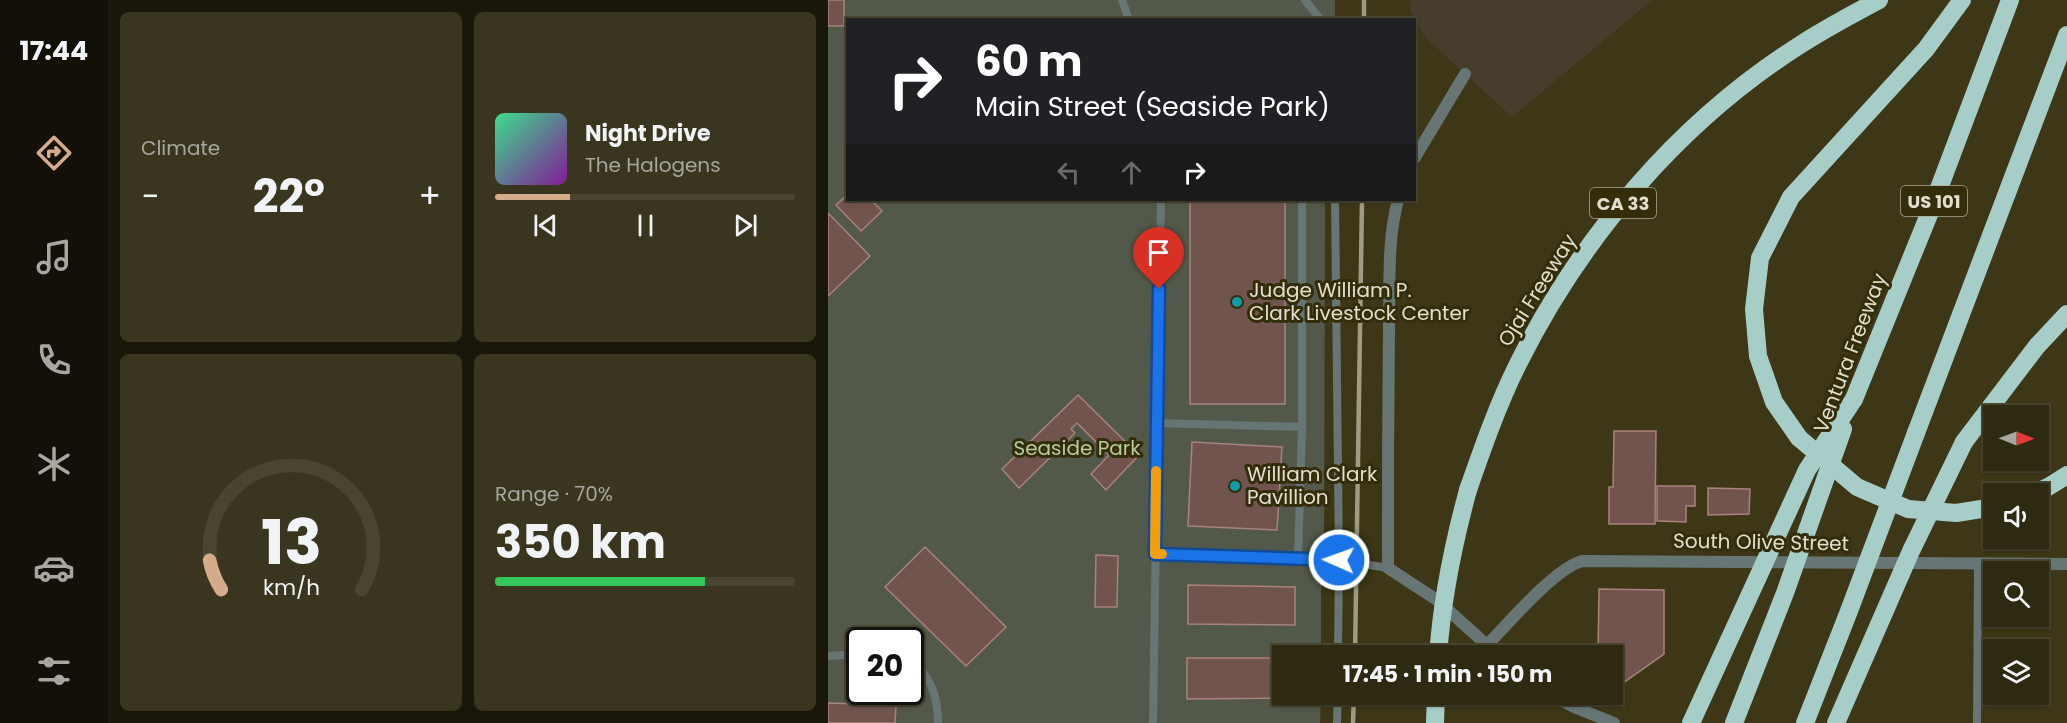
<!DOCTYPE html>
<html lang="en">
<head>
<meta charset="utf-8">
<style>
	:root { --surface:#2e2911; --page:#3a351f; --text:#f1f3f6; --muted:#a7a69f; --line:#494531; --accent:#d6ab8b }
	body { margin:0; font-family:Poppins,sans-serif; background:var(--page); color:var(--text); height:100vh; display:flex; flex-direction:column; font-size:22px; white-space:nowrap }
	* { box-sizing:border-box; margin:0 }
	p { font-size:20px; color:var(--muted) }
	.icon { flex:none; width:33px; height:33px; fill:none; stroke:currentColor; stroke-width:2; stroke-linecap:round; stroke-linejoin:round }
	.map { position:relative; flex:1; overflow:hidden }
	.panel { display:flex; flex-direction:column; gap:12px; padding:12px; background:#191709; width:720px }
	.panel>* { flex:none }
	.banner { position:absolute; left:18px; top:18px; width:570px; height:183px; border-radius:0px; box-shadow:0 2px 4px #0004,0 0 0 2px var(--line); background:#202124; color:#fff; overflow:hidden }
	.needle { width:39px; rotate:91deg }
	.controls { position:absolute; left:1155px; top:405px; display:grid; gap:12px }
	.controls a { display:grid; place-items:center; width:66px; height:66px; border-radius:0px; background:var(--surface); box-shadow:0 2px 4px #0004,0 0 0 2px var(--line); font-size:30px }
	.speed { position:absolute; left:18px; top:627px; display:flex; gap:12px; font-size:30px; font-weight:700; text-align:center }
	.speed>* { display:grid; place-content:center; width:78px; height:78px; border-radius:50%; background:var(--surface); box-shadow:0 2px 4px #0004,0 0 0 2px var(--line); line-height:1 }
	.speed .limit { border:3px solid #111; border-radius:9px; background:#fff; color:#111 }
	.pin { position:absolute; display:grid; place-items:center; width:51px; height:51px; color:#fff; margin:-62px -26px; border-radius:50% 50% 50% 0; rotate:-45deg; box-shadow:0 0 6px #0007 }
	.pin .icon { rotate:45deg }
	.me { position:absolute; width:66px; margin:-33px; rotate:272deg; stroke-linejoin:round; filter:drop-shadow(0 0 4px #0008) }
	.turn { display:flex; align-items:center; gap:21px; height:126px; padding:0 30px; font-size:27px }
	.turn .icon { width:78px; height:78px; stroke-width:2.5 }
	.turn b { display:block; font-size:42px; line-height:51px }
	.lanes { display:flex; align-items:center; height:57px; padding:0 30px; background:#0003; justify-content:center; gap:30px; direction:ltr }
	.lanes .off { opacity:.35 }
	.big { font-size:45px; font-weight:700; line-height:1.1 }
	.panel .tile { flex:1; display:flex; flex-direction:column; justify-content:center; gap:9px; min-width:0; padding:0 21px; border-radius:9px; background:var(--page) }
	.panel .dial { align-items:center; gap:0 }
	.dial svg { height:156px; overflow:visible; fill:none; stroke:var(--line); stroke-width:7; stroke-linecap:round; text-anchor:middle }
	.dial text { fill:var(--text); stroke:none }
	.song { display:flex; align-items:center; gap:18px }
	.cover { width:72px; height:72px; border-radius:9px; background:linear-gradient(135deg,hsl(150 70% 55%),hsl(290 70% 35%)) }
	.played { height:6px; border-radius:3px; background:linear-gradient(90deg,var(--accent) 25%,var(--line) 25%) }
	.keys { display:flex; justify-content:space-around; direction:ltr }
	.heat { display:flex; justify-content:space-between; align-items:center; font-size:33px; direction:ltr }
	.charge { height:9px; border-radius:4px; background:linear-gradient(90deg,#34c759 70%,var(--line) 0) }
	.panel .tiles { flex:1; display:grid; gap:12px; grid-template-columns:repeat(2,1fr) }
	.trip { position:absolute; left:444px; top:645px; width:351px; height:60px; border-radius:0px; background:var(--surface); box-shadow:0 2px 4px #0004,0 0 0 2px var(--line); font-weight:700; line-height:60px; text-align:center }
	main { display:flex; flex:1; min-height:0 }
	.tab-bar { display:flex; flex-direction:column; width:108px; justify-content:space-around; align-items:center; background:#121007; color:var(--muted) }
	.tab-bar .icon { width:42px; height:42px }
	.tab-bar .selected { color:var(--accent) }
	.tab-bar b { font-size:27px; color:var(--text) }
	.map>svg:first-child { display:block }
	.industrial { fill:#473d2d }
	.green { fill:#53594a; fill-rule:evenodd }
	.building { fill:#72544f; stroke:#a9827c; stroke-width:1.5 }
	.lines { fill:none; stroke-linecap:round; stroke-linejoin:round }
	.lane { stroke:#677674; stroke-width:8 }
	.street { stroke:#677674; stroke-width:12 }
	.highway { stroke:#a7cdc8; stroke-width:18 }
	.rail { stroke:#a09c84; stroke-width:4.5 }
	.highway-bridge { stroke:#a7cdc8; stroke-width:18 }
	.route-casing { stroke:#114b97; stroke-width:15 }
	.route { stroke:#1a73e8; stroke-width:10 }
	.slow { stroke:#f59e0b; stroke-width:10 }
	.culture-dot { fill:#0f9aa8; stroke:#332d0c; stroke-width:2 }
	.labels { text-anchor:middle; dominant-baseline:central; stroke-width:6; stroke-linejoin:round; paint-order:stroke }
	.shield { fill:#332d0c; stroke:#ada992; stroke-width:1.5 }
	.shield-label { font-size:18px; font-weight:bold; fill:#e1decc }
	.poi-label { font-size:20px; fill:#e1decc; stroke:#332d0c; text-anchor:start }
	.street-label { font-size:20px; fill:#e1decc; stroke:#332d0c }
	.park-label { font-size:20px; fill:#b7cc9a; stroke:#332d0c }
</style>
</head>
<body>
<main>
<nav class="tab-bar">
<b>17:44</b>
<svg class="icon selected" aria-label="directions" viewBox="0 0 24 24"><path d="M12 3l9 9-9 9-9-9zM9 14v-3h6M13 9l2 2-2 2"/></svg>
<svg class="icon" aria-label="music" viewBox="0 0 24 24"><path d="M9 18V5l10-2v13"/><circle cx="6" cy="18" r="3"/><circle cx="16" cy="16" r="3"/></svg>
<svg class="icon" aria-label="phone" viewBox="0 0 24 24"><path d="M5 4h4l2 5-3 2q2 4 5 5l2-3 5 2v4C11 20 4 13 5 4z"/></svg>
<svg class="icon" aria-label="climate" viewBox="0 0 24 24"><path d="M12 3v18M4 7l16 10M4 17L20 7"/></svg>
<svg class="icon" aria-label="car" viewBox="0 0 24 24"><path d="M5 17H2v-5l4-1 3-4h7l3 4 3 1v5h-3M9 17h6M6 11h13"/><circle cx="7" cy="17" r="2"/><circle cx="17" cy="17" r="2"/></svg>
<svg class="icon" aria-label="filters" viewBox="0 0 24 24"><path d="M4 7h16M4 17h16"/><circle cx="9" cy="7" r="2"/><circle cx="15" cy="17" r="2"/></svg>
</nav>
<section class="panel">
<div class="tiles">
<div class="tile"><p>Climate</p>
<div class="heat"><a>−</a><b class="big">22°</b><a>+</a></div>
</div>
<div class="tile">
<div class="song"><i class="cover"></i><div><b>Night Drive</b><p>The Halogens</p></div></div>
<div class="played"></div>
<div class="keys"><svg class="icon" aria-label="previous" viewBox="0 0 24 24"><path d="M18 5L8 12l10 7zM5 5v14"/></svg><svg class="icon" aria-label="pause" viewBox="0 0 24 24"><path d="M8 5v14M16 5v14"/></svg><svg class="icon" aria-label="next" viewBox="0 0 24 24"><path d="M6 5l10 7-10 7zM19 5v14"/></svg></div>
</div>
<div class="tile dial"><svg viewBox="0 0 100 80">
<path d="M14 69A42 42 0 1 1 86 69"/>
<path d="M14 69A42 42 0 0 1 8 54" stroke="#d6ab8b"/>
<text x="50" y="56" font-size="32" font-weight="700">13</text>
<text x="50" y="72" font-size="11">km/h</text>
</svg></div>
<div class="tile"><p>Range · 70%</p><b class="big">350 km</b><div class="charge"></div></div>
</div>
</section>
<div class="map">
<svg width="1239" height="723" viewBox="0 0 1239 723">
	<rect width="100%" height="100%" fill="#3d3717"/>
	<path class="industrial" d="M582 0H824L684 117 597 37 583 12Z"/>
	<path class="green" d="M0 0H507V20H20V200H497L496 559 493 591V655L454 656V694L493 695 492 723H0ZM32 640H82V692H32Z"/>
	<g class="building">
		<rect x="0" y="0" width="16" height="26"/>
		<path d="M20 194V200H43L54 211 33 231 8 205Z"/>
		<rect x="362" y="200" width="95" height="204"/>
		<path d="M0 213 42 256 0 296Z"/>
		<path d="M250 395 311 455 278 490 263 474 281 455 249 423 243 429 247 433 191 488 174 469Z"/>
		<path d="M786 431H828L827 524H781V487H785Z"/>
		<path d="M364 442 454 447 449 530 360 526Z"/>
		<path d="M829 486H867V506H858V522L829 521Z"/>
		<path d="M880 488 922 489 921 514 880 515Z"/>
		<path d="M97 547 178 627 138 666 57 587Z"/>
		<path d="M268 555 290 556 289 607H267Z"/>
		<path d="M360 585 467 587V625L360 624Z"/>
		<path d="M771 589 836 590V654L795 683H784V656H770Z"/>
		<path d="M359 658H454V694H469V698L359 699Z"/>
		<path d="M0 703 68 705 67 723H0Z"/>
	</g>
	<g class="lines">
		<g class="lane">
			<path d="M294 0 301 20"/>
			<path d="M477 0 493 20"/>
			<path d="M474 200V427"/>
			<path d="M507 200 511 560 510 656"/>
			<path d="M329 423 474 427 470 559"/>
			<path d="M327 554 511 560 560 568"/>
			<path d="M0 656 32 654"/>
			<path d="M82 659C103 676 110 697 110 723"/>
			<path d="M325 723 333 200"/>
			<path d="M509 723 510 694"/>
			<path d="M1149 723 1150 564"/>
		</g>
		<g class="street">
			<path d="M586 159 637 74"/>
			<path d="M570 200C559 240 562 285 561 326 560 407 560 487 560 568L609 600 671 656"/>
			<path d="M659 645C681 623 726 569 754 561L1239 564"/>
			<path d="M722 694 746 707 786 723"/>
		</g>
		<g class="highway">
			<path d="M1134 0 1098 49 963 197 932 258 926 309 930 356 946 402 971 438 1029 487 1080 509 1128 513 1166 507"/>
			<path d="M1026 399 1104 207 1182 0"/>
			<path d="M1088 433 1239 35"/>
			<path d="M1136 442 1209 346 1239 314"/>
			<path d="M640 490C655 447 670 404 690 364 753 237 852 121 972 45 998 28 1025 14 1051 0"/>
			<path d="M1205 494 1220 487 1239 475"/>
			<path d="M607 723 608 694"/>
		</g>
		<g class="rail">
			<path d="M536 20V0"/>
			<path d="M527 656 534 200"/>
			<path d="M525 723 526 694"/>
		</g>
		<g class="highway-bridge">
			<path d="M610 656C614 599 625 545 640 490"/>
			<path d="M863 723 979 470 1026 399"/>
			<path d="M906 723 957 593 1015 429"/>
			<path d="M977 723 1021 611 1088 433"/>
			<path d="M1008 723 1083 551 1136 442"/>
		</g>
	</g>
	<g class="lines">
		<defs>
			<path id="route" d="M331 289 327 554 511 560"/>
		</defs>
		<use href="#route" class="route-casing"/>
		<use href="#route" class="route"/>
		<path class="slow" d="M328 471 327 554H334"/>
	</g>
	<g class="culture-dot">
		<circle cx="409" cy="302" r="6"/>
		<circle cx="407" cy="486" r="6"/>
	</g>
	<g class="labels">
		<g class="shield">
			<rect x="1073" y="186" width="66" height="30" rx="4.5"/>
			<rect x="762" y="188" width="66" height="30" rx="4.5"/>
		</g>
		<g class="shield-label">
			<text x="1106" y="201">US 101</text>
			<text x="795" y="203">CA 33</text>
		</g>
		<g class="poi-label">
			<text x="421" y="290">Judge William P.<tspan x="421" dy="23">Clark Livestock Center</tspan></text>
			<text x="419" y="474">William Clark<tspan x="419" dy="23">Pavillion</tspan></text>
		</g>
		<g class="street-label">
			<text transform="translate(709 290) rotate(-58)">Ojai Freeway</text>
			<text transform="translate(1022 353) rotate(-69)">Ventura Freeway</text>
			<text transform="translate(933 542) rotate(1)">South Olive Street</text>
		</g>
		<g class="park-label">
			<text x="249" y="448">Seaside Park</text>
		</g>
	</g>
</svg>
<div class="controls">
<a><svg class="needle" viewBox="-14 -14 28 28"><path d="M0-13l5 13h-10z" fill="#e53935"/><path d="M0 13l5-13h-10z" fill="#a7a69f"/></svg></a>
<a><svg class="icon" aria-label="sound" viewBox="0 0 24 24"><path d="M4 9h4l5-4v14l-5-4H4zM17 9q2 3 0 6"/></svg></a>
<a><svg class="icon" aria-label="search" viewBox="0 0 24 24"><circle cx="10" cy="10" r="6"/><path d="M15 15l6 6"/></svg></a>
<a><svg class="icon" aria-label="layers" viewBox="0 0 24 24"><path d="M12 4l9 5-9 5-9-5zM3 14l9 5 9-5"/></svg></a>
</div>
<div class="speed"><div class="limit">20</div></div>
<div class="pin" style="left:331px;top:289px;background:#d93025"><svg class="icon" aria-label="arrive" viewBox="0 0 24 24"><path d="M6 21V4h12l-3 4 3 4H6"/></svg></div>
<svg class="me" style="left:511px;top:560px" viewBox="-20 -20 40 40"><circle r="17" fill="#1a73e8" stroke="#fff" stroke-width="3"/><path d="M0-11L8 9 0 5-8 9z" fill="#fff"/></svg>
<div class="trip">17:45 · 1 min · 150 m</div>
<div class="banner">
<div class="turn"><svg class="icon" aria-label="right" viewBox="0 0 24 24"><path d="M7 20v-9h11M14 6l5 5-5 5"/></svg><div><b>60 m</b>Main Street (Seaside Park)</div></div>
<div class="lanes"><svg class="icon off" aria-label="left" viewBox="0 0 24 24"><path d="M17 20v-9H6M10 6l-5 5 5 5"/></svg><svg class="icon off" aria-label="ahead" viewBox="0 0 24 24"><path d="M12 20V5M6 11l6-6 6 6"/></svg><svg class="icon" aria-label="right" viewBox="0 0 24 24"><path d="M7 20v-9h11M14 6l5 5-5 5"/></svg></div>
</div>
</div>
</main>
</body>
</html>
